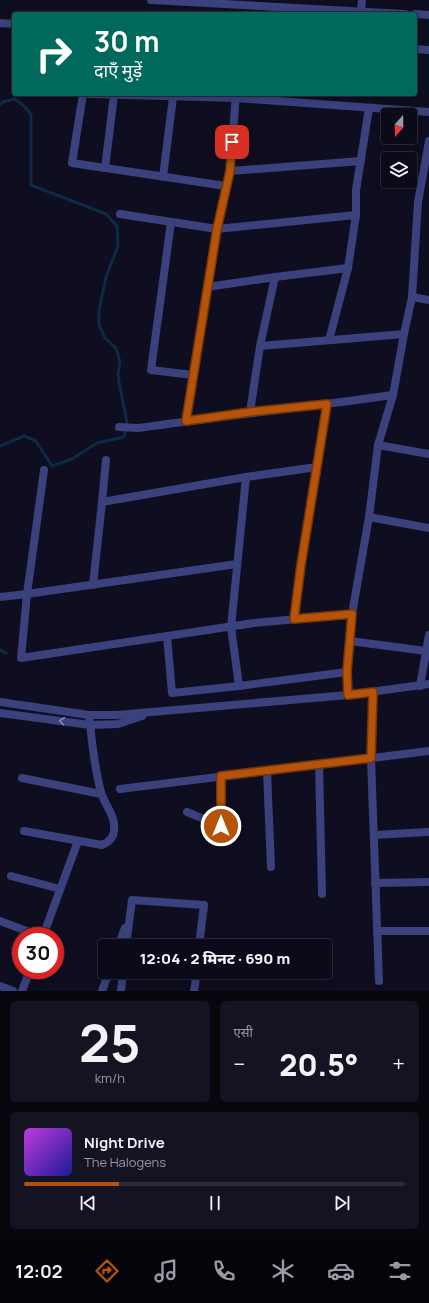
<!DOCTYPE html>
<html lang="hi">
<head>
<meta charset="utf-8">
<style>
	:root { --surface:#0a0a18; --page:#131321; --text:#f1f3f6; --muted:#999aa2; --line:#2a2b37; --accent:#b45309 }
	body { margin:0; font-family:Manrope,"Noto Sans Devanagari",sans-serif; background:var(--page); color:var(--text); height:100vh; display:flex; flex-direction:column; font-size:15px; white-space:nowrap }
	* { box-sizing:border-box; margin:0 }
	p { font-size:13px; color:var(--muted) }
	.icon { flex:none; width:22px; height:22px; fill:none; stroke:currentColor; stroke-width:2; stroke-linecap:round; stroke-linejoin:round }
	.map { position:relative; height:991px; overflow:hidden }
	.side { display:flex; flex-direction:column; gap:10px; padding:10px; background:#06060d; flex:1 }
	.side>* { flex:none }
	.banner { position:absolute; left:12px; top:12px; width:405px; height:84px; border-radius:4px; box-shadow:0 2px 10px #0003,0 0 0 1px var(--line); background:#00695c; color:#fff; overflow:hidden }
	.needle { width:26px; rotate:200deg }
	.buttons { position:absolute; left:381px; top:108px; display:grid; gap:8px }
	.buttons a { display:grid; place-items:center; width:36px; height:36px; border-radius:4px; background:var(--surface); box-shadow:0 2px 10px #0003,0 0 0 1px var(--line); font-size:20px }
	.speed { position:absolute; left:12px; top:927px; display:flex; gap:8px; font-size:20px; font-weight:700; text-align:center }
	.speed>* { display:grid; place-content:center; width:52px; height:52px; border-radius:50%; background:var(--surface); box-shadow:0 2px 10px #0003,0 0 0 1px var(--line); line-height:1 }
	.speed .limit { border:6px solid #d22; background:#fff; color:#111 }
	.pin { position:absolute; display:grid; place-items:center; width:34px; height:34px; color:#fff; margin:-17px; border-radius:8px; box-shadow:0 2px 6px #0006 }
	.me { position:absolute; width:44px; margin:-22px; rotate:0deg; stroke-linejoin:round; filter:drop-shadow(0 0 3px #0008) }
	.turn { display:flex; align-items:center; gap:14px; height:84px; padding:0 16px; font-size:18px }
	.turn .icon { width:52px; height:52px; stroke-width:2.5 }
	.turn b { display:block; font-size:28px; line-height:34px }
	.big { font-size:30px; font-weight:800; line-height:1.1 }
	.side .tile { flex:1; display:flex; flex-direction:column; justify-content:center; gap:6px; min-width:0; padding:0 14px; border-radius:6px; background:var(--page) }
	.side .dial { align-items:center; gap:0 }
	.dial b { font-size:52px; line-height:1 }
	.song { display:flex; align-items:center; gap:12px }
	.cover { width:48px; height:48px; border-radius:6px; background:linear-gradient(135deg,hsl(290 70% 55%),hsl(240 70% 35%)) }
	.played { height:4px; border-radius:2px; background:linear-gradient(90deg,var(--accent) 25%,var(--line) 25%) }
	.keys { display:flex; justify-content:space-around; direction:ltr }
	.heat { display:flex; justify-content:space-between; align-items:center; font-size:22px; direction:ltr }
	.side .tiles { flex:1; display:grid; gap:10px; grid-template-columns:1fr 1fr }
	.tile:last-child { grid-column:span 2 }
	.trip { position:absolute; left:98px; top:939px; width:234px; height:40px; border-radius:4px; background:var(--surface); box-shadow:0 2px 10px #0003,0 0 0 1px var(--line); font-weight:800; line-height:40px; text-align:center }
	.menu { display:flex; height:64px; justify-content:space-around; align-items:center; background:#04040a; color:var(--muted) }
	.menu .icon { width:28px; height:28px }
	.menu .on { color:var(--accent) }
	.menu b { font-size:18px; color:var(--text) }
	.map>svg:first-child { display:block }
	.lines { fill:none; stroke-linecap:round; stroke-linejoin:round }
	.stream { stroke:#0e2a44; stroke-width:3 }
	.minor { stroke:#3a417d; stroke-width:8 }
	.tertiary { stroke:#3a417d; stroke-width:8 }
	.oneway { stroke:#8488bd }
	.route-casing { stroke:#753606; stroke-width:10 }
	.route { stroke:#b45309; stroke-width:7 }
</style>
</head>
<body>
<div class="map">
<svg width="429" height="991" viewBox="0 0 429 991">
	<rect width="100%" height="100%" fill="#0e0e20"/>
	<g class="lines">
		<g class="stream">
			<path d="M0 105 3 102 15 99 25 107 31 115V185L106 214 117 226 118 246 106 277 99 310V325L105 338 116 348 120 362 118 374 119 382 127 422 124 437 97 443 72 459 52 466 36 441 24 436 0 446"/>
			<path d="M0 650 6 653"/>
		</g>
		<g class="minor">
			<path d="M0 23 14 24"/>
			<path d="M415 49 429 50"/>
			<path d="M83 94 72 163 226 186"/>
			<path d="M89 94 236 98 429 112"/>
			<path d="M105 168 114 95"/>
			<path d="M230 171 361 161"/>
			<path d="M163 177 173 97"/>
			<path d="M120 214 217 229 356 215"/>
			<path d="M171 222 151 370 193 375"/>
			<path d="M207 287 275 277 348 268"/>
			<path d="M412 297 429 300"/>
			<path d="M329 340 348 268 356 215V190L369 108"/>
			<path d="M260 346 404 334"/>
			<path d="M250 412 260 346 275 277"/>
			<path d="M186 421 217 229 230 171 236 94"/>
			<path d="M119 427 138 428C223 416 309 407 393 395"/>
			<path d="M378 445 429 454"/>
			<path d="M44 470 27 594 21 658 254 623 352 614"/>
			<path d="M102 502 106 460"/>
			<path d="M369 517 429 528"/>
			<path d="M93 585 102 502 246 477 317 467"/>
			<path d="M0 597 27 594 237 564"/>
			<path d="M294 619 301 565 327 405"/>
			<path d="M167 636 172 693 239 686 347 672"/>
			<path d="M350 641 426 651"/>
			<path d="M239 686 231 627 246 477"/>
			<path d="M420 686 429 635"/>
			<path d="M373 692 371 758 379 981"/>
			<path d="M348 695 347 672 352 614 369 517 378 445 393 395 404 334 412 297 418 202 429 141"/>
			<path d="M319 764 322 894"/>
			<path d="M267 771 271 867"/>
			<path d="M22 778 101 794"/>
			<path d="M120 789 429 751"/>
			<path d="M187 812 221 826"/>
			<path d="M24 831 102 845C109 842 114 838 114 830 116 816 104 804 101 792 94 767 92 741 89 715"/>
			<path d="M374 835 429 832"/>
			<path d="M221 842V776"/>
			<path d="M11 876 60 889"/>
			<path d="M375 883 429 882"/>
			<path d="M0 921 40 936"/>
			<path d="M377 931H429"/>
			<path d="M43 936 78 841"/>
			<path d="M118 946 125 928"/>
			<path d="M126 946 132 900 204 905 199 946"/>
			<path d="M0 986 13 991"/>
			<path d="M22 991 30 970"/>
			<path d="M102 991 109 972"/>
			<path d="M121 991 123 972"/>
			<path d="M194 991 197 972"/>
		</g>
		<g class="tertiary">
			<path d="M151 0 405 14"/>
			<path d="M361 12 362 0"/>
			<path d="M415 14 429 15"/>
			<path d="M0 702 89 715H117L348 695 429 684"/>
			<path d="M0 713 90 725 118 724 142 716"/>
		</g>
	</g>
	<defs><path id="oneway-chevron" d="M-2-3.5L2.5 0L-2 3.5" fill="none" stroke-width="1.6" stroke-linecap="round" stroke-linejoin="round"/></defs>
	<use class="oneway" href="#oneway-chevron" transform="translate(62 721) rotate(-172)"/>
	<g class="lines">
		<defs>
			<path id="route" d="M221 826V776L371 758 373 692 348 695 347 672 352 614 294 619 301 565 327 404 250 412 186 421 217 229 230 171 232 142"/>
		</defs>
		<use href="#route" class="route-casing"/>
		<use href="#route" class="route"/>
	</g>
</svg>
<div class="buttons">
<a><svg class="needle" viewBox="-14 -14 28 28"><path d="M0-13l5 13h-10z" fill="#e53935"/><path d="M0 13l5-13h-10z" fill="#999aa2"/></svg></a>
<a><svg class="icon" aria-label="layers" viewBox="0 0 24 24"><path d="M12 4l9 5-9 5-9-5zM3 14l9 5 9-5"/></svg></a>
</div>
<div class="speed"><div class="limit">30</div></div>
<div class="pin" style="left:232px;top:142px;background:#d93025"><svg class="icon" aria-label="arrive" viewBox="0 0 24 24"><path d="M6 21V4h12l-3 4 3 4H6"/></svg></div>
<svg class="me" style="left:221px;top:826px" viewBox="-20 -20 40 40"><circle r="17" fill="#b45309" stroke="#fff" stroke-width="3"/><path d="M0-11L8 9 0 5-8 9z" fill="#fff"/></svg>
<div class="trip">12:04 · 2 मिनट · 690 m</div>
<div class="banner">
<div class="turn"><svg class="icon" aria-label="right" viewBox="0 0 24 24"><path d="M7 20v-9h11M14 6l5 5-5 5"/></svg><div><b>30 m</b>दाएँ मुड़ें</div></div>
</div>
</div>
<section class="side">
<div class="tiles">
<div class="tile dial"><b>25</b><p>km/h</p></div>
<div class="tile"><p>एसी</p>
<div class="heat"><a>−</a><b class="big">20.5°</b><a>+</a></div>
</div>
<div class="tile">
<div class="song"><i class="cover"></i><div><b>Night Drive</b><p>The Halogens</p></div></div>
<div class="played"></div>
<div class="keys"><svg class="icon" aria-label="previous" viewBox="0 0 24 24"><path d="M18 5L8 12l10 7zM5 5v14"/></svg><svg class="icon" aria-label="pause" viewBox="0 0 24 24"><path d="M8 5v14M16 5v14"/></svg><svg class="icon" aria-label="next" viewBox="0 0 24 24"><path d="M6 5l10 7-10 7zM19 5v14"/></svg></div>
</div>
</div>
</section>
<nav class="menu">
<b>12:02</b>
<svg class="icon on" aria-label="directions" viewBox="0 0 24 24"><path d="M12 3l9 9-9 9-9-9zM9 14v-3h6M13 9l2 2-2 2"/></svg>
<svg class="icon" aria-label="music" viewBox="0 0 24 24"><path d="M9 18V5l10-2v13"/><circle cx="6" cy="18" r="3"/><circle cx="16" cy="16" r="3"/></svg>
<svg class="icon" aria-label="phone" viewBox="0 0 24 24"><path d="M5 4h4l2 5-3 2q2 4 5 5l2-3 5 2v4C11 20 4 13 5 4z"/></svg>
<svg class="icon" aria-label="climate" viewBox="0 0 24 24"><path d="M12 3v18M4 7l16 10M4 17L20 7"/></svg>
<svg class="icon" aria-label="car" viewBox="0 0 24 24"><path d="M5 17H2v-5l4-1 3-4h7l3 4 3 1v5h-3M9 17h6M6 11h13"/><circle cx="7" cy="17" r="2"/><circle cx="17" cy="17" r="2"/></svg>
<svg class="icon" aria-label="filters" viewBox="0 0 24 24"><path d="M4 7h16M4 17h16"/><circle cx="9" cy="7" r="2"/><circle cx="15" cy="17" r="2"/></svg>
</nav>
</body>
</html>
